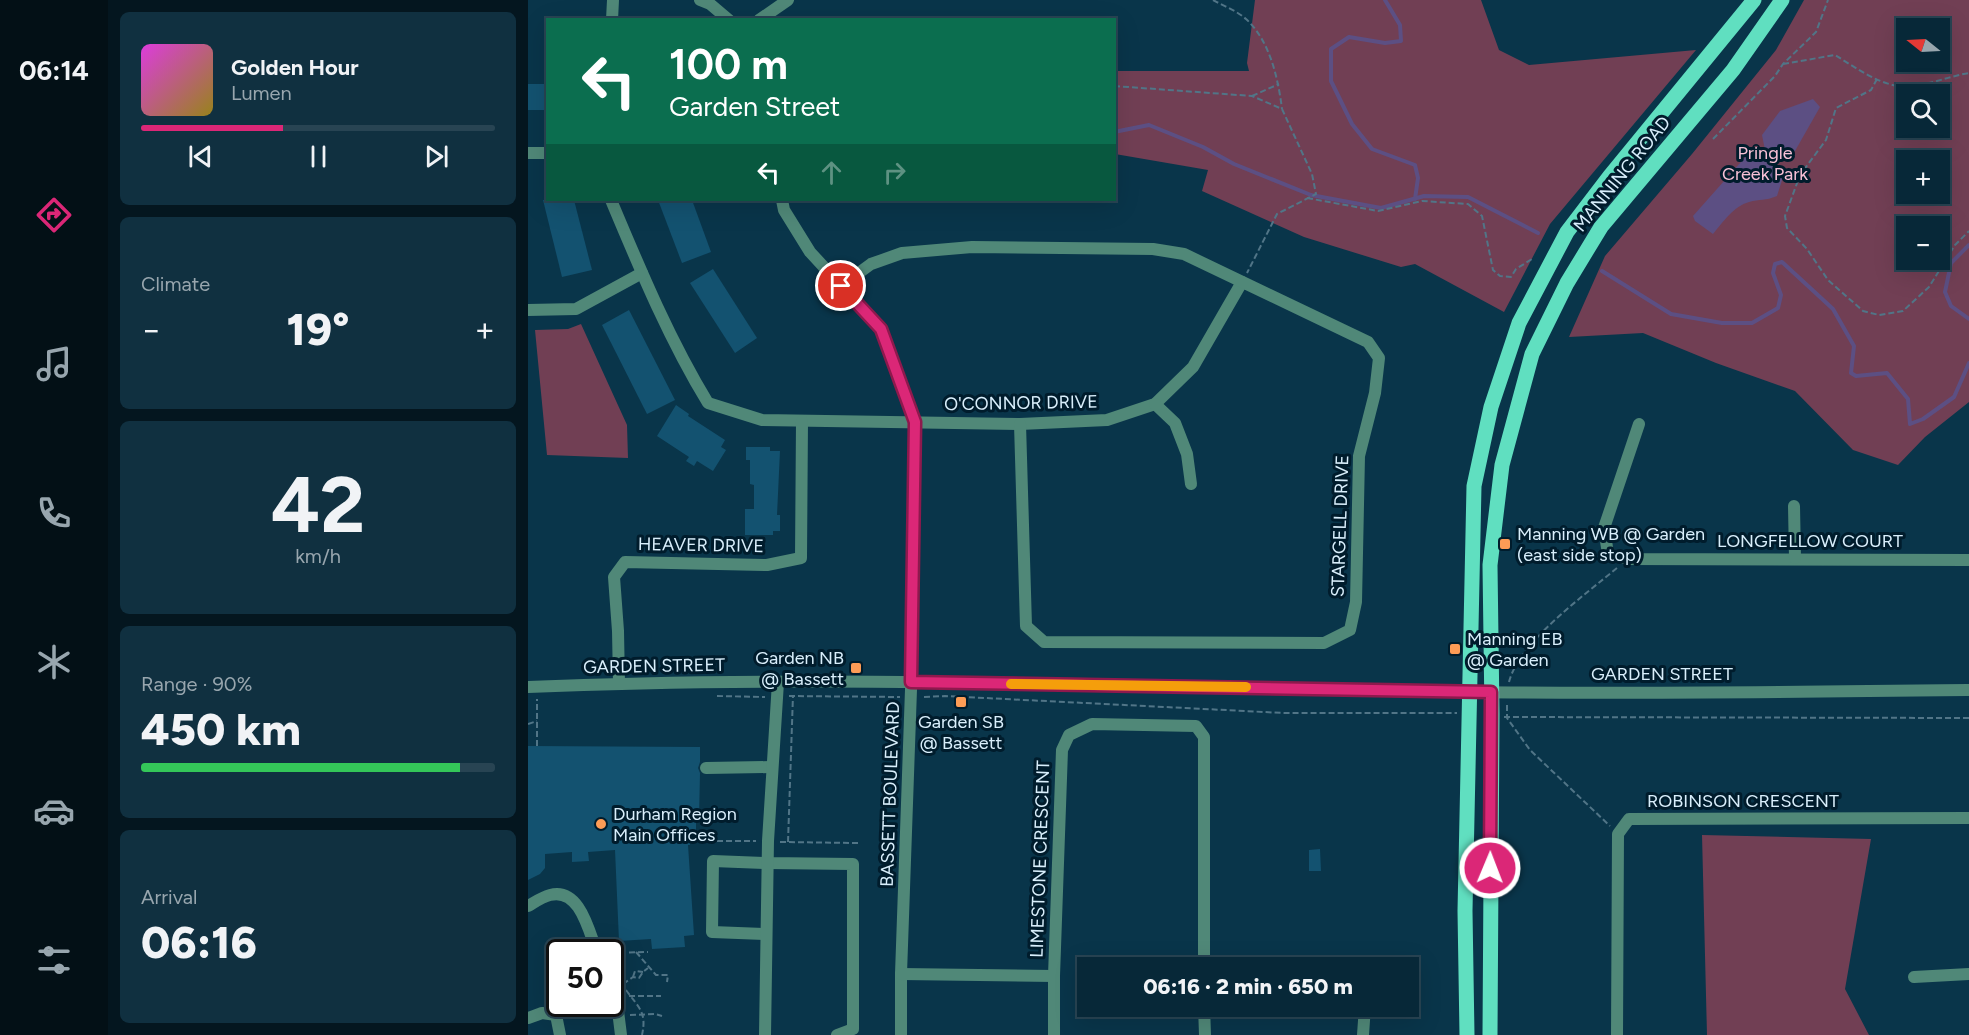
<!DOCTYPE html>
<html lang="en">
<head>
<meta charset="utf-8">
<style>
	:root { --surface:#072838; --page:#103040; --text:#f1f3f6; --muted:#98a6ae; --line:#284453; --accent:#db2777 }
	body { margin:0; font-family:Figtree,sans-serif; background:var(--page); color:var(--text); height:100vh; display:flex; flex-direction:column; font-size:22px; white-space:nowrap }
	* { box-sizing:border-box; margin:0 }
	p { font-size:20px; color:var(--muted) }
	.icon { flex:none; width:33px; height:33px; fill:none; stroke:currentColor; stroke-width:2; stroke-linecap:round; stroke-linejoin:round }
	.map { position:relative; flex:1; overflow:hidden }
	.sheet { display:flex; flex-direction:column; gap:12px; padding:12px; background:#04161f; width:420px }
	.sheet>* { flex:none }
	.top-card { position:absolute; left:18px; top:18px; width:570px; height:183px; border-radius:0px; box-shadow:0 6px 24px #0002,0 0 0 2px var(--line); background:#0b6e4f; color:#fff; overflow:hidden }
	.needle { width:39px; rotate:288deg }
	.fabs { position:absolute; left:1368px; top:18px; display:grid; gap:12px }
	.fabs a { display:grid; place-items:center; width:54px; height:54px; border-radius:0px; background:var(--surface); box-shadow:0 6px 24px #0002,0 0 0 2px var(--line); font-size:30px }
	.speed { position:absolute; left:18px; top:939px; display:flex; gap:12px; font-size:30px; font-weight:700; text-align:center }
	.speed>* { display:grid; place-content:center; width:78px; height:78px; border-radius:50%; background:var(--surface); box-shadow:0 6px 24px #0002,0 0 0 2px var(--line); line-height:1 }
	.speed .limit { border:3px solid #111; border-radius:9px; background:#fff; color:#111 }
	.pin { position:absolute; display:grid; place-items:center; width:51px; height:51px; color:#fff; margin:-26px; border:3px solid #fff; border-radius:50%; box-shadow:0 2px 6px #0007 }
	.me { position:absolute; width:66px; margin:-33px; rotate:1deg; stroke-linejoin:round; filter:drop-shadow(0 0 4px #0008) }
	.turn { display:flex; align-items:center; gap:21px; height:126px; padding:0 24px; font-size:27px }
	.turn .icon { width:78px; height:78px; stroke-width:2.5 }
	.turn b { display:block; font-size:42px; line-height:51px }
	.lanes { display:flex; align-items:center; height:57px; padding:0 24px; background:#0003; justify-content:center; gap:30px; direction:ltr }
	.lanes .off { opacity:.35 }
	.big { font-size:45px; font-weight:800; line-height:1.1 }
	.sheet .widget { flex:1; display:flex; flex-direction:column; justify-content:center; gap:9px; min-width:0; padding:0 21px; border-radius:9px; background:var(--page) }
	.sheet .dial { align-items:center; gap:0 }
	.dial b { font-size:78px; line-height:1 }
	.song { display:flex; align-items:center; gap:18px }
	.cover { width:72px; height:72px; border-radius:9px; background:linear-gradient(135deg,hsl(300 70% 55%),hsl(50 70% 35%)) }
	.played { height:6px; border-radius:3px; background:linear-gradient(90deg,var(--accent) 40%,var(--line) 40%) }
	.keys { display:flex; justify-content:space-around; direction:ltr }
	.heat { display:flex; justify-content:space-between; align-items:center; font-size:33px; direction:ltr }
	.charge { height:9px; border-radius:4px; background:linear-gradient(90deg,#34c759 90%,var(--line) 0) }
	.trip { position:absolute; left:549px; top:957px; width:342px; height:60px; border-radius:0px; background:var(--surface); box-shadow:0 6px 24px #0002,0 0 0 2px var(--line); font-weight:800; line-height:60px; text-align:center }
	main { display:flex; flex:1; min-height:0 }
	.tabs { display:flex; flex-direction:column; width:108px; justify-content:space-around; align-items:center; background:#031016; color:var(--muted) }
	.tabs .icon { width:42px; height:42px }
	.tabs .active { color:var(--accent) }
	.tabs b { font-size:27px; color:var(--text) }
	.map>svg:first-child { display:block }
	.green { fill:#713f54; fill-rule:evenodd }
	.water { fill:#5c4f83 }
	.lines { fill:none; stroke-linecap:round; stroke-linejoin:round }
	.stream { stroke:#5c4f83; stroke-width:4 }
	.building { fill:#135270 }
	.path { stroke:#517587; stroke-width:2; stroke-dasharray:6 3; stroke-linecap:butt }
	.minor { stroke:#508878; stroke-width:12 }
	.major { stroke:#60dfc0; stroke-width:15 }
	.route-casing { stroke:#8e194d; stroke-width:15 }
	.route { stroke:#db2777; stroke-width:10 }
	.slow { stroke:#f59e0b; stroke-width:10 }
	.poi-dot { fill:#fd9c56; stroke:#001c2c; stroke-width:2 }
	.labels { text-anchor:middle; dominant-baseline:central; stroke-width:6; stroke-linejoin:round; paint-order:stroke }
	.park-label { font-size:18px; fill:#f8c1d6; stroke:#001c2c }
	.street-label { font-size:18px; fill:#d9effc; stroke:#001c2c }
	.poi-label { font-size:18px; fill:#d9effc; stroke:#001c2c; text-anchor:start }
</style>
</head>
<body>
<main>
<nav class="tabs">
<b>06:14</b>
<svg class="icon active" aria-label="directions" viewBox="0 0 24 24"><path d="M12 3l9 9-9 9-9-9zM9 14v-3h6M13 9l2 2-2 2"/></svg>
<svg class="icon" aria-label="music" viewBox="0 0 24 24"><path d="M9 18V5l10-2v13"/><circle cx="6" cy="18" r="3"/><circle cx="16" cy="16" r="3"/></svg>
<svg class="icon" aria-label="phone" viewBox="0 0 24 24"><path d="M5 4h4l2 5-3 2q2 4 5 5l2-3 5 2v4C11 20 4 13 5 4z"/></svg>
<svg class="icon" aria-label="climate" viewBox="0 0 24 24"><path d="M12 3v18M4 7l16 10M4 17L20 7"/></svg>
<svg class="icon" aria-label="car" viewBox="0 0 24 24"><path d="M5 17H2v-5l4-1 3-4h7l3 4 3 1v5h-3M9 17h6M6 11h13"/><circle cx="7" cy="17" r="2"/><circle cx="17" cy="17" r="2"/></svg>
<svg class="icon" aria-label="filters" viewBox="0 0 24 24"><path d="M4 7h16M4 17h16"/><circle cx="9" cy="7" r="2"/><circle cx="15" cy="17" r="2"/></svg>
</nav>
<section class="sheet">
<div class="widget">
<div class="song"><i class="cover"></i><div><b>Golden Hour</b><p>Lumen</p></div></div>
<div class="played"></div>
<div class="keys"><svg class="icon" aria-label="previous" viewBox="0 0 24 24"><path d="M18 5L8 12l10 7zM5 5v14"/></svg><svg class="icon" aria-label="pause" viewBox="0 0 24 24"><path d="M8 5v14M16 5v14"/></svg><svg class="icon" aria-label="next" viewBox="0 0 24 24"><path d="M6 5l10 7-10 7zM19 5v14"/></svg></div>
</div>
<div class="widget"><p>Climate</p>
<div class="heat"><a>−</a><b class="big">19°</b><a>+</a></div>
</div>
<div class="widget dial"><b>42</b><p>km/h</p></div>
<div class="widget"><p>Range · 90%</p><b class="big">450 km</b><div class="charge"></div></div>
<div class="widget"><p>Arrival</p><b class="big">06:16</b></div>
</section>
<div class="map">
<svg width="1441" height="1035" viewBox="0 0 1441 1035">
	<rect width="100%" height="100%" fill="#09354a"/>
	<g class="green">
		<path d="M727 0H953L971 50 1001 65 1168 50 1022 224 976 312 887 264 873 267 776 237 674 191 680 170 587 154V71H721L719 63Z"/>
		<path d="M1276 0H1441V402L1397 437 1370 465 1325 450 1267 391 1188 363 1115 333 1041 337 1077 256 1164 154 1248 50ZM1378 28H1412V62H1378ZM1378 94H1412V128H1378ZM1378 160H1412V194H1378ZM1378 226H1412V260H1378Z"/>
		<path d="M53 324 99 425 100 458 19 455 7 330 40 329Z"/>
		<path d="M1174 835 1343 839 1317 989 1341 1035H1179Z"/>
	</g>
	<g class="water">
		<path d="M1285 99 1292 107 1267 151 1246 155 1237 150 1234 135 1252 111Z"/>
		<path d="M1220 154H1232L1255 172V177L1249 196C1237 201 1232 199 1221 202 1206 206 1195 222 1185 234L1167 221 1165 216Z"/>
	</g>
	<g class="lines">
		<g class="stream">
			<path d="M857 0 872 25 873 41 857 43 821 37 803 49V81L824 124 844 149 887 165 890 178 887 199"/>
			<path d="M586 132 621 125 675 147 706 164 783 195 853 208 896 196 940 197 1010 233"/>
			<path d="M1441 245 1423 263 1417 292 1423 306 1441 319"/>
			<path d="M1074 271 1143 314 1194 323H1224L1250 308 1253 295 1245 273 1247 264 1254 262 1305 309 1326 346 1323 373 1328 376 1359 373 1380 399 1382 424 1395 419 1426 397 1441 363"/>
		</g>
	</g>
	<g class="building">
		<rect x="0" y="84" width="20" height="26"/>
		<path d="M15 200H46L64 270 34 277Z"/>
		<path d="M130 200H164L183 252 154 263Z"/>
		<path d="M185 269 229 338 207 353 162 283Z"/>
		<path d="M101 310 147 400 119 414 74 325Z"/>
		<path d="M148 405 161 414 160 416 197 440 193 447 198 450 185 471 169 461 166 466 158 461 161 457 129 436Z"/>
		<path d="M218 447H242V451H252L249 515H252V531H245V535H217V509H226V485L222 484V460H218Z"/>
		<path d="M0 746 172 747V762L170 768 172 773 171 820H168V831H161L162 845H160L166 935 156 936 157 947 124 949 123 939 91 941 87 850 60 852 61 861 44 862V852L17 854V868L12 874 0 880Z"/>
		<path d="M792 849 793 871H781V850Z"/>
	</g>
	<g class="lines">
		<g class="path">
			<path d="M685 0C696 6 709 11 718 19 742 41 750 78 754 109"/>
			<path d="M1255 64 1307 55C1330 69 1357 90 1385 86 1404 84 1422 76 1441 73"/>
			<path d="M1349 79 1343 90 1308 108 1298 140 1272 175 1257 216 1259 228 1279 249 1300 280 1335 311 1351 315 1375 311 1401 287 1427 245 1441 231"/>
			<path d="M586 86 724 96 754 109 784 174 788 194 749 214 719 273"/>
			<path d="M724 96 751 84"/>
			<path d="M1185 139 1247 76 1255 64 1288 32 1300 0"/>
			<path d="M779 198 850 211 894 201 940 204 954 216 965 270 972 276 983 277 988 269 1004 259"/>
			<path d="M981 682C991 642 1058 594 1089 568"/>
			<path d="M189 696 237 697"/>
			<path d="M261 696 372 697"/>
			<path d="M396 697 417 696 756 713H929"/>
			<path d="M979 705V718L1002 750 1082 826"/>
			<path d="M976 717 1441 718"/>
			<path d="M0 724 9 721"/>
			<path d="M9 746V699"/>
			<path d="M171 841H228"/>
			<path d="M252 842 330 843"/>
			<path d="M260 842 265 695"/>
			<path d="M108 952 128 975H140L139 982"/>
			<path d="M83 953 120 952"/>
			<path d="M89 953 90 969 94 982"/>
			<path d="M105 977 107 971 115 972"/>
			<path d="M95 984 105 977 111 978 115 972 120 968"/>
			<path d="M98 990C111 1008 119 1012 114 1035"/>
			<path d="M101 996H133"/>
			<path d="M102 1015 127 1014 134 1016"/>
		</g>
		<g class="minor">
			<path d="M172 0 182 4 201 20"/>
			<path d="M84 20 85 0"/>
			<path d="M231 20 260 0"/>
			<path d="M0 153H20"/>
			<path d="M83 200C112 269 141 339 180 403L234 420 492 424 579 420 627 404 665 367 714 282"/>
			<path d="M254 200 256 210 282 252 353 329 387 422 384 661 373 974V1035"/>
			<path d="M313 286 343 264 374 253 444 247 625 249 656 254 840 342 851 358 847 393 831 456 828 602 822 630 796 643 516 642 498 626 492 424"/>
			<path d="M0 310 48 309 114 273"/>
			<path d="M627 404 647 423 659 454 663 484"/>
			<path d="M1111 424 1076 528 1080 554 1100 559 1441 560"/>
			<path d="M1266 506 1267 558"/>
			<path d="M91 683 90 631 86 577 97 562 239 565 273 558 274 421"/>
			<path d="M0 687C314 674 628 688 941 692 1108 694 1274 692 1441 690"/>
			<path d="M178 768 243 767"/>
			<path d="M0 906C7 902 14 897 22 895 52 887 61 932 69 952"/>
			<path d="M238 934 184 932 185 861 239 863 325 864V1029L309 1035"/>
			<path d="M373 974 526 976"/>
			<path d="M1386 977 1441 974"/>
			<path d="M82 987 89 1003 93 1035"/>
			<path d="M676 1006 677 1035"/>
			<path d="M0 1018 14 1013 28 1015 32 1035"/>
			<path d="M237 1035 240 841 250 682"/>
			<path d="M526 1035V976L534 750 541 735 564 724 668 726 676 737V968"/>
			<path d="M835 1035 837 1006"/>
			<path d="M1089 1035 1090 834 1101 819 1441 818"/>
		</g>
		<g class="major">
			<path d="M939 1035 937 911 946 486 963 407 991 323 1039 232 1081 177 1226 0"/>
			<path d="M962 1035 964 714 962 565 974 465 1004 354 1039 283 1073 227 1205 70 1254 0"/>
		</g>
	</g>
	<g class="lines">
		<defs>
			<path id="route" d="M313 286 353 329 387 422 383 682 963 692 962 868"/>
		</defs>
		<use href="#route" class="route-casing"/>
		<use href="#route" class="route"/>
		<path class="slow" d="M483 684 718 687"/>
	</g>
	<g class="poi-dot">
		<rect x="971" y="538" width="12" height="12" rx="3"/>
		<rect x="921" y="643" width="12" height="12" rx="3"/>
		<rect x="322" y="662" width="12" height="12" rx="3"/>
		<rect x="427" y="696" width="12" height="12" rx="3"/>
		<circle cx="73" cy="824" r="6"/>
	</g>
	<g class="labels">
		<g class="park-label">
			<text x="1237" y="153">Pringle<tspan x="1237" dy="21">Creek Park</tspan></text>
		</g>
		<g class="street-label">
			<text transform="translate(1094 174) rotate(-51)">MANNING ROAD</text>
			<text transform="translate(493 403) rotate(-1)">O'CONNOR DRIVE</text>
			<text transform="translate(812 526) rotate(-88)">STARGELL DRIVE</text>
			<text x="1282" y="541">LONGFELLOW COURT</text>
			<text transform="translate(173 545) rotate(1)">HEAVER DRIVE</text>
			<text transform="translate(126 666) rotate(-1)">GARDEN STREET</text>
			<text x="1134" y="674">GARDEN STREET</text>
			<text transform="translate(362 794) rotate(-88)">BASSETT BOULEVARD</text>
			<text x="1215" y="801">ROBINSON CRESCENT</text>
			<text transform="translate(512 859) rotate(-88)">LIMESTONE CRESCENT</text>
		</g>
		<g class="poi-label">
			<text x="989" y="534">Manning WB @ Garden<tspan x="989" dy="21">(east side stop)</tspan></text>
			<text x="939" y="639">Manning EB<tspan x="939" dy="21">@ Garden</tspan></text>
			<text x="316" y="658" text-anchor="end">Garden NB<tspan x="316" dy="21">@ Bassett</tspan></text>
			<text x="433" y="722" text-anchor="middle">Garden SB<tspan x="433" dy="21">@ Bassett</tspan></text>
			<text x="85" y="814">Durham Region<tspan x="85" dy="21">Main Offices</tspan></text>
		</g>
	</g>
</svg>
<div class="fabs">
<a><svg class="needle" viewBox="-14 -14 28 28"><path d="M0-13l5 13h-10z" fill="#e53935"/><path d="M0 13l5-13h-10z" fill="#98a6ae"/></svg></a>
<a><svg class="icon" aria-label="search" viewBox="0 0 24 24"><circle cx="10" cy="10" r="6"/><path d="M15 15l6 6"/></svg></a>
<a>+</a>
<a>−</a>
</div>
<div class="speed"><div class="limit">50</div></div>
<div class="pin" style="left:313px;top:286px;background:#d93025"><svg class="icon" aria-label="arrive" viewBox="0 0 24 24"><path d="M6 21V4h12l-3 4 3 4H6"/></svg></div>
<svg class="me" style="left:962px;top:868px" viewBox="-20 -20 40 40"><circle r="17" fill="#db2777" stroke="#fff" stroke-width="3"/><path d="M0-11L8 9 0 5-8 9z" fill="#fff"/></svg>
<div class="trip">06:16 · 2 min · 650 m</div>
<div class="top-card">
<div class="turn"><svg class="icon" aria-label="left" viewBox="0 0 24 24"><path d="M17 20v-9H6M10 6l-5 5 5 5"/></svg><div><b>100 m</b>Garden Street</div></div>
<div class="lanes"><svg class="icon" aria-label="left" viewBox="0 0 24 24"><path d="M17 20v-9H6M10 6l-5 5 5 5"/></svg><svg class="icon off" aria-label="ahead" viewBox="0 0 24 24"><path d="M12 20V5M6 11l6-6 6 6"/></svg><svg class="icon off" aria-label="right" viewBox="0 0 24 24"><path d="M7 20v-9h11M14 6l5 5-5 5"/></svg></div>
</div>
</div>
</main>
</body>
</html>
